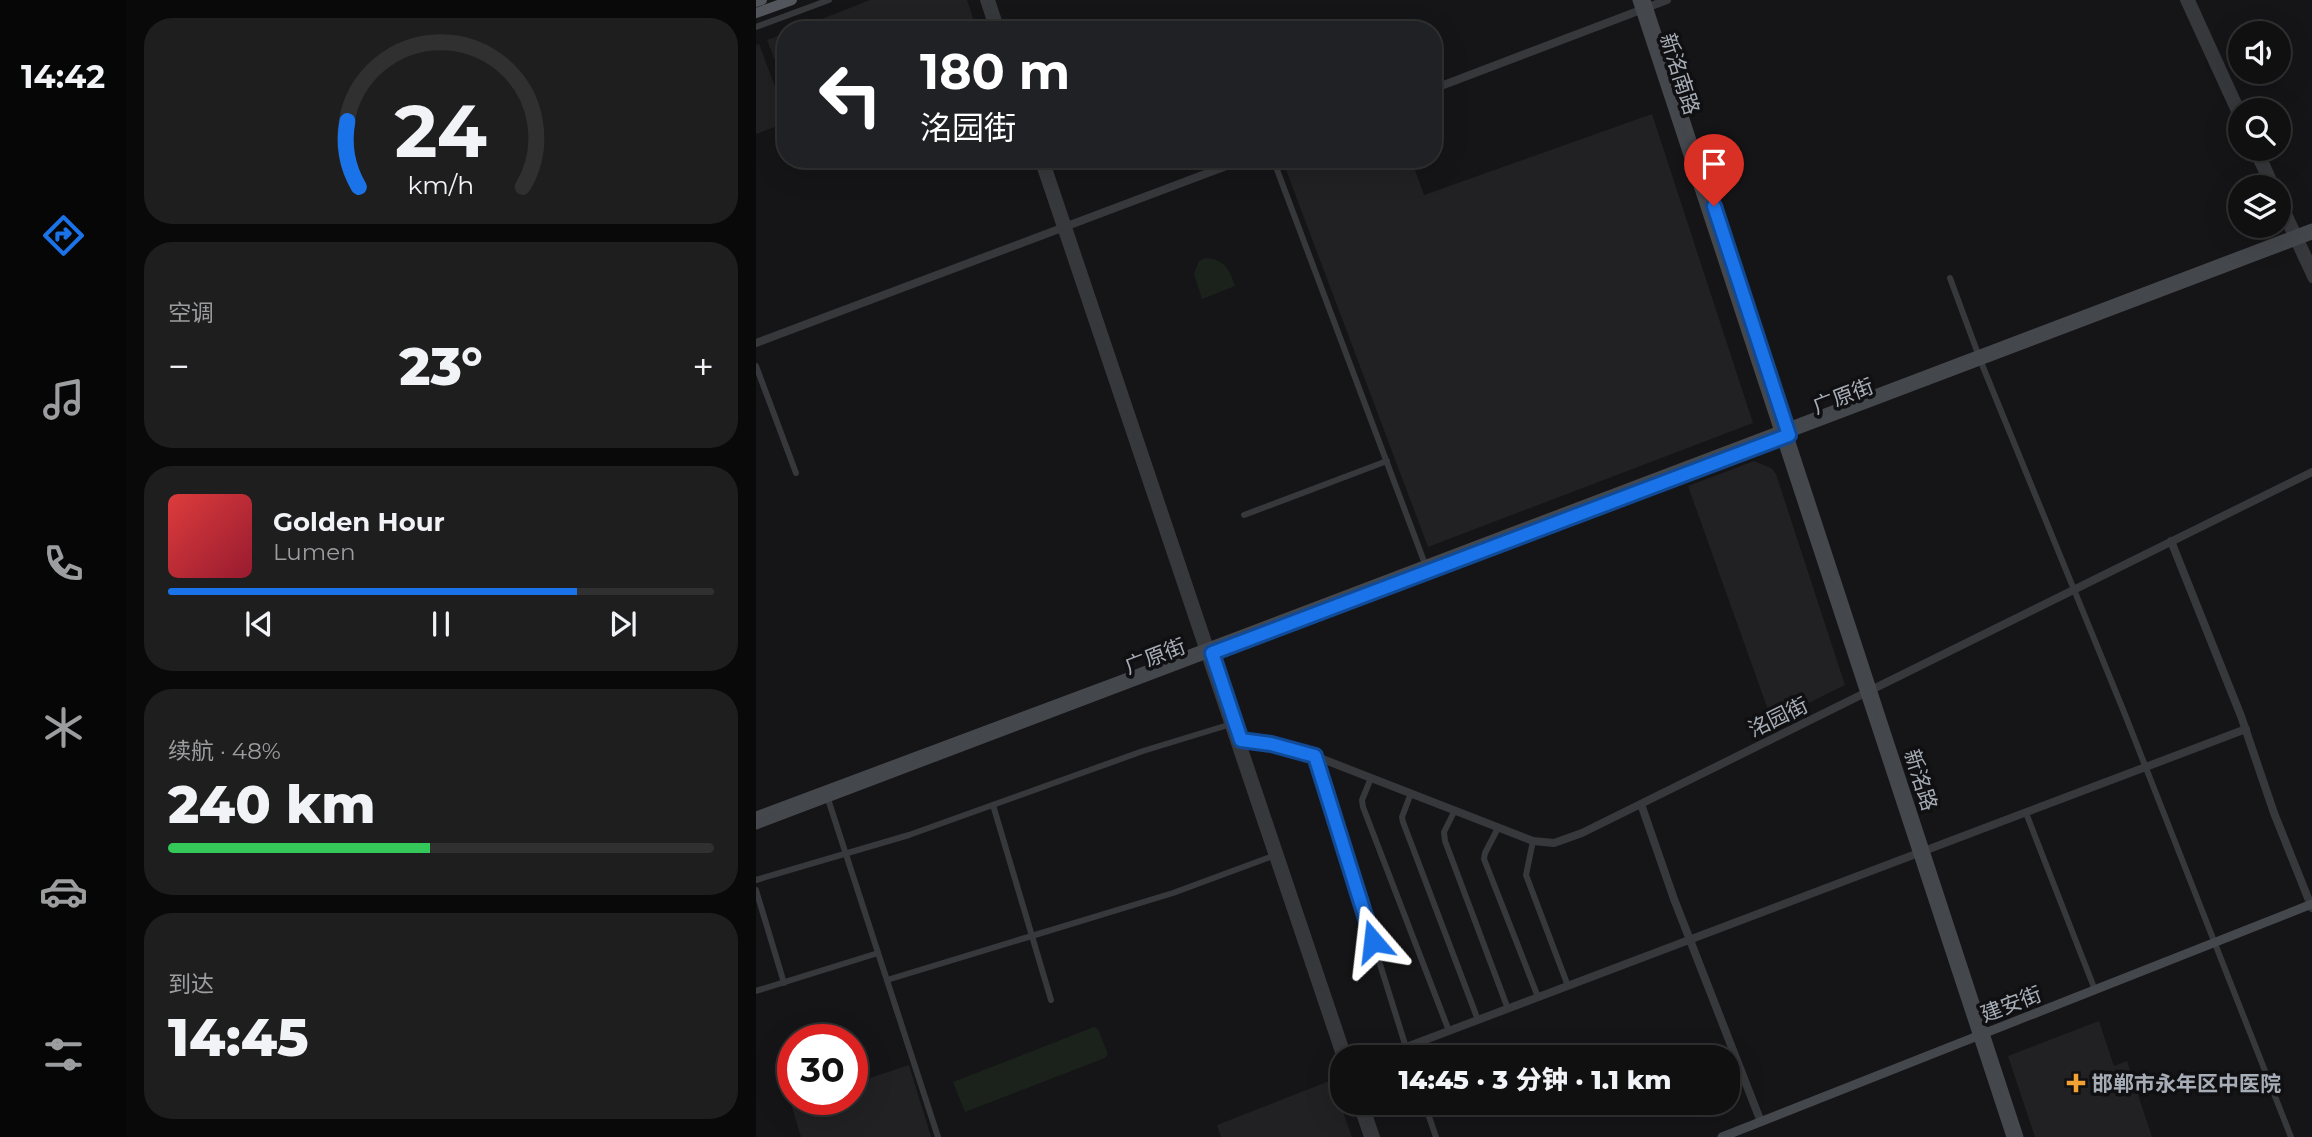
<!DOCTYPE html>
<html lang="zh">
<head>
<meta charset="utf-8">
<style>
	:root { --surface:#101011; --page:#1e1e1f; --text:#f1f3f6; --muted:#9c9d9f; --line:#303031; --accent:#1a73e8 }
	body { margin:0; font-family:Montserrat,"Noto Sans SC",sans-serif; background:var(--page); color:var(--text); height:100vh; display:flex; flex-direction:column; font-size:26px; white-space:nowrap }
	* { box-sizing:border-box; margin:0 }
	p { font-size:23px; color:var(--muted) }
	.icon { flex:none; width:38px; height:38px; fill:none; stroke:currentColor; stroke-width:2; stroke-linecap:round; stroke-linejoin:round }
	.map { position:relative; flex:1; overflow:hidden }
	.details { display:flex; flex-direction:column; gap:18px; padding:18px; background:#090909; width:630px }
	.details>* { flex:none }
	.banner { position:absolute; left:21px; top:21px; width:665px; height:147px; border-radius:28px; box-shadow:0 7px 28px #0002,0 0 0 2px var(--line); background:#202124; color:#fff; overflow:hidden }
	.tools { position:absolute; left:1472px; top:21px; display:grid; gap:14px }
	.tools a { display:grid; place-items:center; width:63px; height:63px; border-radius:50%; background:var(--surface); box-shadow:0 7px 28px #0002,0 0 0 2px var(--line); font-size:35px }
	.speed { position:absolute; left:21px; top:1024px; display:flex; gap:14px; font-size:35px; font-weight:700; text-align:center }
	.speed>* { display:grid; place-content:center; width:91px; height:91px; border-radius:50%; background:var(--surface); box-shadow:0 7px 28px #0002,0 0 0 2px var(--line); line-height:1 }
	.speed .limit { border:10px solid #d22; background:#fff; color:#111 }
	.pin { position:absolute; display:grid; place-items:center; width:60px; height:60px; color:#fff; margin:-72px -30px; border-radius:50% 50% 50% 0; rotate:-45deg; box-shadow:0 0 7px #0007 }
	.pin .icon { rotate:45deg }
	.me { position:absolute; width:77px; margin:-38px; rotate:343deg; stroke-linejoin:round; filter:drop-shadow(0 0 5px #0008) }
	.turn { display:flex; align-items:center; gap:24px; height:147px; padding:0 28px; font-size:32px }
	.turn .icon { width:91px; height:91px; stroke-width:2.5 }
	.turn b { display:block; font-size:49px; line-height:60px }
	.big { font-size:52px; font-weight:800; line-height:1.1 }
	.details .tile { flex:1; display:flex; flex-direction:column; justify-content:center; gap:10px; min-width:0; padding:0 24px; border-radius:28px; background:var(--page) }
	.details .dial { align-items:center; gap:0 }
	.dial svg { height:182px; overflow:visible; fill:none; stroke:var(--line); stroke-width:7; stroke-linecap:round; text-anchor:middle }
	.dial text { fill:var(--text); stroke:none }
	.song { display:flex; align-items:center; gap:21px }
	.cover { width:84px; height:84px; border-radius:10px; background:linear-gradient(135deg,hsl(0 70% 55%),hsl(350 70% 35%)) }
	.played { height:7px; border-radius:4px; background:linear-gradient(90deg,var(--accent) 75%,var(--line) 75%) }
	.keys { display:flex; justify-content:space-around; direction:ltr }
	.heat { display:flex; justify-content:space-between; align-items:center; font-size:38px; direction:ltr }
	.charge { height:10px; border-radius:5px; background:linear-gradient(90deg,#34c759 48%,var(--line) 0) }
	.trip { position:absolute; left:574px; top:1045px; width:410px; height:70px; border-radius:28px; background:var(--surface); box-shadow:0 7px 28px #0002,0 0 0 2px var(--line); font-weight:800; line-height:70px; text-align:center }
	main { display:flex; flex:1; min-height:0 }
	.dock { display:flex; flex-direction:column; width:126px; justify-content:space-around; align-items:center; background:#060607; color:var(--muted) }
	.dock .icon { width:49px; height:49px }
	.dock .active { color:var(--accent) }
	.dock b { font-size:32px; color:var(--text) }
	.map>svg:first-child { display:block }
	.built { fill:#212124 }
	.green { fill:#1b221c }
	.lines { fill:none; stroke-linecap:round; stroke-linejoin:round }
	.minor { stroke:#36383c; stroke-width:6 }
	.tertiary { stroke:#36383c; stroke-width:8 }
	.secondary { stroke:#44474c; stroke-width:9 }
	.primary { stroke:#52555b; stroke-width:10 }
	.route-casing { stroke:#114b97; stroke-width:18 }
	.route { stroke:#1a73e8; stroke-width:12 }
	.poi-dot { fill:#f1a233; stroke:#101012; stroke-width:2.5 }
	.labels { text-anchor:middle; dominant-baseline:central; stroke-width:7; stroke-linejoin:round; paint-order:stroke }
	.street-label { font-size:21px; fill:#a7adb7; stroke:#101012 }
	.poi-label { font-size:21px; font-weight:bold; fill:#a7adb7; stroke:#101012; text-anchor:start }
</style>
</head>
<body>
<main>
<nav class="dock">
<b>14:42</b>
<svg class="icon active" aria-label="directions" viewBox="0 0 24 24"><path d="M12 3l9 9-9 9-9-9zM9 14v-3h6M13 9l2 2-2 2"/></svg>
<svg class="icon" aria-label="music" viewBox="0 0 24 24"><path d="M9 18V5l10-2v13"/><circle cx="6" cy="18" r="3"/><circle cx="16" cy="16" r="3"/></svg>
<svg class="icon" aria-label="phone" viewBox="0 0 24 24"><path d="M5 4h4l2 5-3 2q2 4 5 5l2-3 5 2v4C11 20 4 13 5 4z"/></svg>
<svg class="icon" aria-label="climate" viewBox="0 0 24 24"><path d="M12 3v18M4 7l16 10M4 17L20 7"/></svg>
<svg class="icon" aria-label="car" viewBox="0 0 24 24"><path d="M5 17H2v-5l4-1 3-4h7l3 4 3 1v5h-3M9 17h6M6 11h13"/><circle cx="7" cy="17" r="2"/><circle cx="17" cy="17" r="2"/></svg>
<svg class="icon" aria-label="filters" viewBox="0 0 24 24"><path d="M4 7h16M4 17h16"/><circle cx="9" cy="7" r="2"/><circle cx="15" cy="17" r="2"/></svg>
</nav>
<section class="details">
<div class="tile dial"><svg viewBox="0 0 100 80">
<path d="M14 69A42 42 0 1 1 86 69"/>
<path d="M14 69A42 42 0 0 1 9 40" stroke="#1a73e8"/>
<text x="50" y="56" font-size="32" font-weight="700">24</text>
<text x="50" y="72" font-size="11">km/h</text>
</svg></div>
<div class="tile"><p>空调</p>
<div class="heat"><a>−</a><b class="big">23°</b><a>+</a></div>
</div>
<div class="tile">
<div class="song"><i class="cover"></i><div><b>Golden Hour</b><p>Lumen</p></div></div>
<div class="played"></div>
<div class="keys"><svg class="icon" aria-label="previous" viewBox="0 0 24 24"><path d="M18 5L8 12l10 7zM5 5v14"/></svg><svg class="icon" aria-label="pause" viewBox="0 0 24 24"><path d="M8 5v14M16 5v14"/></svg><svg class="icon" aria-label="next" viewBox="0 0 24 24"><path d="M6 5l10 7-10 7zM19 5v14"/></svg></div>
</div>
<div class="tile"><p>续航 · 48%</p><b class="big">240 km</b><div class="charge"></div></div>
<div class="tile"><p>到达</p><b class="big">14:45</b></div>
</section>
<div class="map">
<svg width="1556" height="1137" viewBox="0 0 1556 1137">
	<rect width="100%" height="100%" fill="#151517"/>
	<g class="built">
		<path d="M114 0H211L221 30H38Z"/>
		<path d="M30 33V89L11 40Z"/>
		<path d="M3 44 30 116V123L0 134V45Z"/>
		<path d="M896 114 997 423 672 547 526 159H655L668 195Z"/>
		<path d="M998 461 1015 468 1020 474 1089 685 1016 721 932 486Z"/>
		<path d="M1343 1021 1358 1066 1371 1061 1396 1137H1279L1252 1056Z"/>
		<path d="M153 1065 175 1137H45L33 1097 96 1099V1084Z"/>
		<path d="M576 1080 596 1137H465L461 1125Z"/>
	</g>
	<g class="green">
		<path d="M450 258C469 260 473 269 479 286L446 299 438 274 443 261Z"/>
		<path d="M338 1027 342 1029 352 1054 349 1058 209 1112 197 1082Z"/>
	</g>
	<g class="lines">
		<g class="minor">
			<path d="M0 27 73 0"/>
			<path d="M517 159 669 564"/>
			<path d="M1194 278 1225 362 1368 712 1535 1137"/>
			<path d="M0 366 40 473"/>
			<path d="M488 515 631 461"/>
			<path d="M559 756 653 1057"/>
			<path d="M615 778 606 800 607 807 693 1031"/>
			<path d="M655 793 646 817 647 822 722 1020"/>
			<path d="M71 796 182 1137"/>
			<path d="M237 805 295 1000"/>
			<path d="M699 810 688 832 689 841 752 1009"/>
			<path d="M1270 813 1339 990"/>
			<path d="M742 828 729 853 728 859 782 997"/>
			<path d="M777 841 770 875 812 986"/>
			<path d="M0 880 153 835 387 751 472 725"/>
			<path d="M0 890 28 983"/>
			<path d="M131 980 417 893 517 856"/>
			<path d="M0 991 122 953"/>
			<path d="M668 1102 680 1137"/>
		</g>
		<g class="tertiary">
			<path d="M228 0 238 30"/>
			<path d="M235 0 245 30"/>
			<path d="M1428 0 1484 122"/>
			<path d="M1435 0 1485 110"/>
			<path d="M677 89 911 0"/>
			<path d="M1496 149 1514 187"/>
			<path d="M1503 149 1520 187"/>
			<path d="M282 159 586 1061"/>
			<path d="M289 159 592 1057"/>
			<path d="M1522 192 1556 265"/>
			<path d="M1522 206 1556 279"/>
			<path d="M0 343 489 159"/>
			<path d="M1415 541 1485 716 1518 813 1556 908"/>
			<path d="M485 740 515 744 551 753 777 841 798 843 826 833 1556 472"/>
			<path d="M885 804 918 899 1005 1122"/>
			<path d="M624 1057 1490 729"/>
			<path d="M600 1102 612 1137"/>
			<path d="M608 1102 620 1137"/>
		</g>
		<g class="secondary">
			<path d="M881 0 1255 1137"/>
			<path d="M890 0 1263 1137"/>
			<path d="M0 816 447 649 1556 228"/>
			<path d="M0 825 1556 235"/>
			<path d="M966 1137 1556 904"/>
		</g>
		<g class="primary">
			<path d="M0 2 6 0"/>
			<path d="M0 13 36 0"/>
		</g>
	</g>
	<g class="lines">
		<defs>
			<path id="route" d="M617 941 559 756 515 744 485 740 456 653 1033 435 958 206"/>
		</defs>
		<use href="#route" class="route-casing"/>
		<use href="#route" class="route"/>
	</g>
	<path class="poi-dot" d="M1316.5 1072.5h7v7h7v7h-7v7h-7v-7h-7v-7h7z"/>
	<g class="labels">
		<g class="street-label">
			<text transform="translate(924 74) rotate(72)">新洺南路</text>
			<text transform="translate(1087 396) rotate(-21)">广原街</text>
			<text transform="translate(399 656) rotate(-21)">广原街</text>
			<text transform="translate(1022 717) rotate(-26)">洺园街</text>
			<text transform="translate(1165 780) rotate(72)">新洺路</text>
			<text transform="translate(1255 1004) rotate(-21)">建安街</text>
		</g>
		<g class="poi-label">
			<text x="1336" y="1083">邯郸市永年区中医院</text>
		</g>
	</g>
</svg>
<div class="tools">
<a><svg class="icon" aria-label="sound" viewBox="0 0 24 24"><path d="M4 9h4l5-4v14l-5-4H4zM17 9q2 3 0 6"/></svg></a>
<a><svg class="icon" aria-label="search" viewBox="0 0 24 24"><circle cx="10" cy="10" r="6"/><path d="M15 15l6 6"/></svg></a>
<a><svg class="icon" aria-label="layers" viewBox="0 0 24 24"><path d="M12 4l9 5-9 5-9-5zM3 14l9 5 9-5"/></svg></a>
</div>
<div class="speed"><div class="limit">30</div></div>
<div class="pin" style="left:958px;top:206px;background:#d93025"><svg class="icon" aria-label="arrive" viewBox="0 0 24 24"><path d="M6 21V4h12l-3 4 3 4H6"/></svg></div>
<svg class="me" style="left:617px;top:941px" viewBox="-20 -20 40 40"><path d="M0-17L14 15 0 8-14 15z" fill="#1a73e8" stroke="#fff" stroke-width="4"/></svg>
<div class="trip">14:45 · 3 分钟 · 1.1 km</div>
<div class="banner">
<div class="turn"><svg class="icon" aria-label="left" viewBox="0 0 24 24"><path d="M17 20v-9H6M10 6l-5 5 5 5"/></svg><div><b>180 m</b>洺园街</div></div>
</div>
</div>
</main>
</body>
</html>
